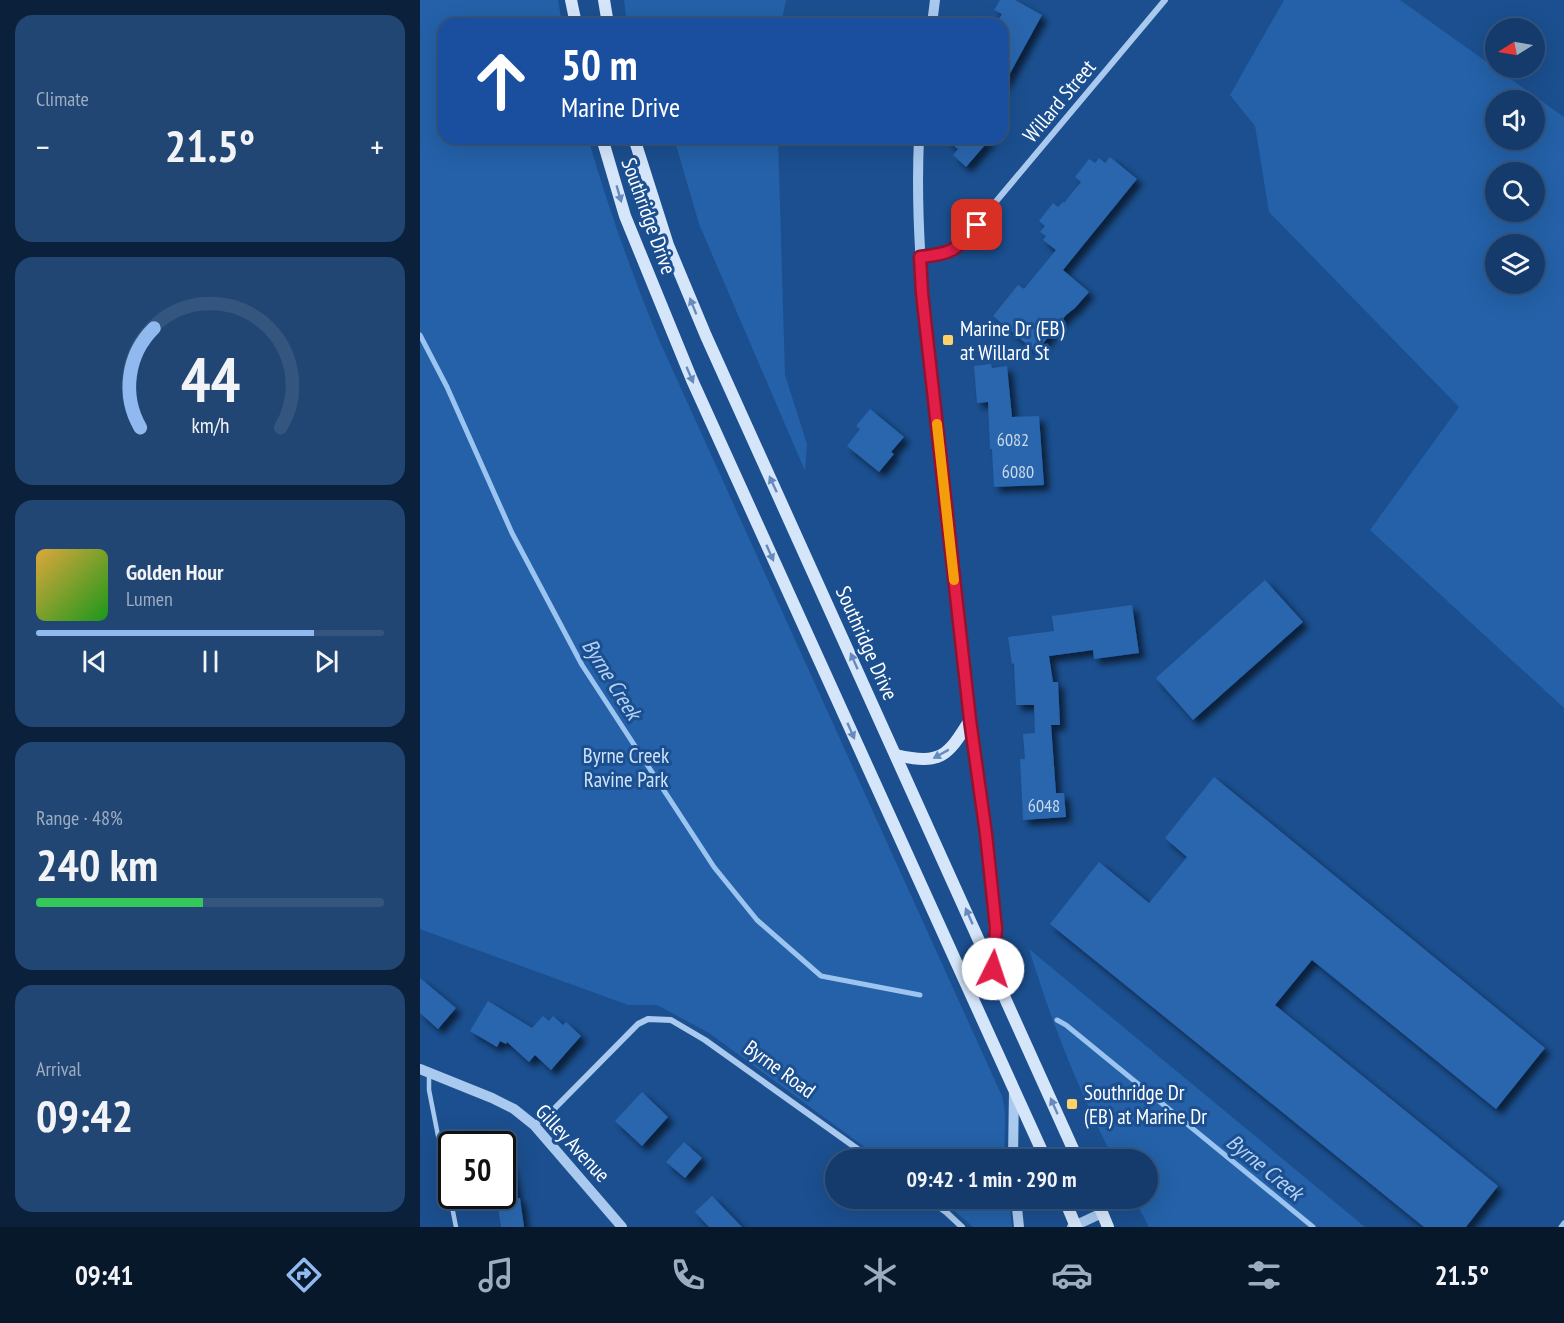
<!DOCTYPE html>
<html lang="en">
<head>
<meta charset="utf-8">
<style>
	:root { --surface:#143b6b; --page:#214673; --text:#f1f3f6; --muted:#9dadc1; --line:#33557e; --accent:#90b9f0 }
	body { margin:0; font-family:"PT Sans Narrow",sans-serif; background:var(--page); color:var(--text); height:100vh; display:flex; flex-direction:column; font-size:22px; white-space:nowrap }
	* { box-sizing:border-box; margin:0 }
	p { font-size:20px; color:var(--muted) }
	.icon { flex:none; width:33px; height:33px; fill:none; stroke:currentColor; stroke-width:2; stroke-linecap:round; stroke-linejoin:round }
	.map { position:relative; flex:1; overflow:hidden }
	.drawer { display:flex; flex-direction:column; gap:15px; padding:15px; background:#0b203b; width:420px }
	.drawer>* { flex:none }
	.guide { position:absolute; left:18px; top:18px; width:570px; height:126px; border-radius:18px; box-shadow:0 6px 24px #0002,0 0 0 2px var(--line); background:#1a4fa0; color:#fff; overflow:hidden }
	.needle { width:39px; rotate:259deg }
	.controls { position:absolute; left:1065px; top:18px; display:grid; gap:12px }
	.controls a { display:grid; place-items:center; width:60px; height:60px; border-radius:50%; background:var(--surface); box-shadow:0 6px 24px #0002,0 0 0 2px var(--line); font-size:30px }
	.speed { position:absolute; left:18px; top:1131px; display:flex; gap:12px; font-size:30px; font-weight:700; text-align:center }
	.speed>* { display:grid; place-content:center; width:78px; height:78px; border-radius:50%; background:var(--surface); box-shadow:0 6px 24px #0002,0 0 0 2px var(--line); line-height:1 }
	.speed .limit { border:3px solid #111; border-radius:9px; background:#fff; color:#111 }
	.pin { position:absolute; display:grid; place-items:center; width:51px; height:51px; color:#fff; margin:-26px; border-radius:12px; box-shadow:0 3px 9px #0006 }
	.me { position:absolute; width:66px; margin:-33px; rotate:4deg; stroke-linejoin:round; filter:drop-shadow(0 0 4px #0008) }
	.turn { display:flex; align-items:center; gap:21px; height:126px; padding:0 24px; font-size:27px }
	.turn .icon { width:78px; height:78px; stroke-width:2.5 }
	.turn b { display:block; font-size:42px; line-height:51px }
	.big { font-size:45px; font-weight:600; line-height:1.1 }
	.drawer .tile { flex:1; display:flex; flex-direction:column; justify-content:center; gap:9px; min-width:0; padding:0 21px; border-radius:18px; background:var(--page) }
	.drawer .dial { align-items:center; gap:0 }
	.dial svg { height:156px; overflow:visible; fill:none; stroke:var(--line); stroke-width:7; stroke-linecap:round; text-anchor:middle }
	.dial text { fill:var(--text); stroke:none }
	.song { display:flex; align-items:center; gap:18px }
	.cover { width:72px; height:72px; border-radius:9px; background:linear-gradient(135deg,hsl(40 70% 55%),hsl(120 70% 35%)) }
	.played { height:6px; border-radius:3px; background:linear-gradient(90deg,var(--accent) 80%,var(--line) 80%) }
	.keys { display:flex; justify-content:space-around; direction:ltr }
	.heat { display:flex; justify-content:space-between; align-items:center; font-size:33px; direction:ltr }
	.charge { height:9px; border-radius:4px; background:linear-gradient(90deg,#34c759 48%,var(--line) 0) }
	.trip { position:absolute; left:405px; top:1149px; width:333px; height:60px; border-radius:30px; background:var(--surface); box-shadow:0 6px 24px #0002,0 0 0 2px var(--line); font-weight:600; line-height:60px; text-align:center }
	.menu { display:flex; height:96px; justify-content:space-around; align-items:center; background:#08182b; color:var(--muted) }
	.menu .icon { width:42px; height:42px }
	.menu .selected { color:var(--accent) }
	.menu b { font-size:27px; color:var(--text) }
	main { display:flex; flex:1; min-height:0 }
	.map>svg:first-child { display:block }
	.green { fill:#2461a8; fill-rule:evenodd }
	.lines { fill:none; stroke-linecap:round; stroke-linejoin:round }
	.stream { stroke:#9cc4f0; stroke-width:5 }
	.building { fill:#2a66ad; filter:url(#shadow) }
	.service { stroke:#a9c9ee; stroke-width:4.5 }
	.minor { stroke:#a9c9ee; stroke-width:6 }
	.tertiary { stroke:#a9c9ee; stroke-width:10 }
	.secondary { stroke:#d6e6fa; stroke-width:12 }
	.oneway { fill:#668bba }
	.route-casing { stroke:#92132f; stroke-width:15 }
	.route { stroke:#e11d48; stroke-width:10 }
	.slow { stroke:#f59e0b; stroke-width:10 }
	.poi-dot { fill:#ffd166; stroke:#1b4f8f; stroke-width:2 }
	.labels { text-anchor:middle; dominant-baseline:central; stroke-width:6; stroke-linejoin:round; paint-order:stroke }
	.number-label { font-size:18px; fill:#cad9ea }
	.street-label { font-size:21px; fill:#fff; stroke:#1b4f8f }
	.poi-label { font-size:21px; fill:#fff; stroke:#1b4f8f; text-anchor:start }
	.park-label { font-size:21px; fill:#cfe3fa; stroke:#1b4f8f }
	.water-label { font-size:22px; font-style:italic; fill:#b5d3f5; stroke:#1b4f8f }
</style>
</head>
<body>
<main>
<section class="drawer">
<div class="tile"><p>Climate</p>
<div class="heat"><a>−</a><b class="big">21.5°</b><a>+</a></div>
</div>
<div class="tile dial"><svg viewBox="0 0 100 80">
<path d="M14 69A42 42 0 1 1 86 69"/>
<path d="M14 69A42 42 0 0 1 21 18" stroke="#90b9f0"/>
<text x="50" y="56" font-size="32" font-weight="700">44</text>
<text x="50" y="72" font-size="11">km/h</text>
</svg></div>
<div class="tile">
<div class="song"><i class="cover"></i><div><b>Golden Hour</b><p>Lumen</p></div></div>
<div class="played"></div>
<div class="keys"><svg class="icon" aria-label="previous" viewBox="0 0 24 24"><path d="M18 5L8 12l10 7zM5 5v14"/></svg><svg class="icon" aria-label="pause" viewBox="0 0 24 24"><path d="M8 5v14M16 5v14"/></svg><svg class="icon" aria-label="next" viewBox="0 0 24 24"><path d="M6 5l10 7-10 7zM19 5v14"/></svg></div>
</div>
<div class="tile"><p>Range · 48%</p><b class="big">240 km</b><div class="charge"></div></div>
<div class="tile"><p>Arrival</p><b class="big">09:42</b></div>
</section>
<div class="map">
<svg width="1144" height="1227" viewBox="0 0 1144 1227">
	<defs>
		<filter id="shadow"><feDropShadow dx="5.5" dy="5.5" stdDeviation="3" flood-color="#0009"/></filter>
	</defs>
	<rect width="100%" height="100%" fill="#1b4f8f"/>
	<g class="green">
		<path d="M0 0H138L142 24H24V138H168C188 207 212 275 240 342L582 1096C588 1116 583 1139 585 1159H461L289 1033 237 1005H208L0 929Z"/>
		<path d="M204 0H366L361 24H207Z"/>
		<path d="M864 0H980L1144 117V708L950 530 1039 407 849 212 835 126 810 95ZM1114 100V140H1076V100ZM1114 172V212H1076V172ZM1114 244V284H1076V244Z"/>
		<path d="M254 138H358L365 375 387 444 385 471 279 224Z"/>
		<path d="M609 949 945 1227H729L714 1199 728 1198V1160L694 1159C659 1092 631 1021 609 949Z"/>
		<path d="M518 1199H589L592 1227H553L529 1206Z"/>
	</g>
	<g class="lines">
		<g class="stream">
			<path d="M0 335 27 387 92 533 162 665 294 867 337 920 401 976 500 995"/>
			<path d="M637 1020 646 1025 893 1227"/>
			<path d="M1141 1227 1144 1223"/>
		</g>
	</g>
	<g class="building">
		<path d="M580 0H595L622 15 582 88V23L578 21 582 14 574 10Z"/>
		<path d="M524 138H571L546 167 533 155 538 149Z"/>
		<path d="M690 157 717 179 643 270 669 292 655 308 646 315 616 352 573 316 598 285 604 289 636 250 623 240 626 236 620 232 625 226 619 221 633 203 638 207 643 202 644 203 661 182 655 177 669 159 675 163 679 158 685 163Z"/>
		<path d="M571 364 572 368 587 366 592 417 619 416 624 485 574 487 572 449H570L568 402 557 403 554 366Z"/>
		<path d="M450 409 484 437 471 452 474 454 459 472 427 446 440 429 436 426Z"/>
		<path d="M845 580 883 622 773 720 736 678Z"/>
		<path d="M712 605 719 653 674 659 673 650 629 656 633 682H638L640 725H631L636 793H644L646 817 603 820 600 759H605L603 734 615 733 614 705H596L594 663 592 664 588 637 634 631 632 616Z"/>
		<path d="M794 777 1125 1048 1076 1109 892 960 855 1005 1078 1186 1046 1227H1004L630 924 679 862 729 903 767 857 745 838Z"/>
		<path d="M0 978 36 1008 18 1029 0 1013Z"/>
		<path d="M68 1001 112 1028 123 1016 129 1021 133 1016 143 1025 146 1022 161 1036 131 1070 115 1055 109 1062 87 1042 86 1044 80 1041 77 1047 50 1031Z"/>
		<path d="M222 1092 248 1117 222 1146 195 1121Z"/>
		<path d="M264 1142 282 1158 265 1178 246 1162Z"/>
		<path d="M82 1161H90L97 1198H100L104 1227H81L77 1201 82 1200Z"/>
		<path d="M292 1196 322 1227H289L275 1212Z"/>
	</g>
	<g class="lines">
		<path class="service" d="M9 1072V1090L36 1227"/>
		<g class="minor">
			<path d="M500 257 525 254 542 242 745 0"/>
			<path d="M114 1125 132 1111 218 1024 228 1019 251 1020 285 1040 453 1160"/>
			<path d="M507 1198 526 1212 542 1227"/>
		</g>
		<g class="tertiary">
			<path d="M512 24 515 0"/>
			<path d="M499 138C494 246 509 353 521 460 535 585 548 710 566 834"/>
			<path d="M0 1069 72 1098 94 1109 114 1125 202 1227"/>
			<path d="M593 1160 594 1089"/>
			<path d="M596 1198 599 1227"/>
			<path d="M652 1227 682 1213"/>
		</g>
		<g class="secondary">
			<path d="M151 0 156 24"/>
			<path d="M184 0 188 24"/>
			<path d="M182 138 205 216 272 380 626 1160"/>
			<path d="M214 138 248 245 286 336 658 1160"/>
			<path d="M476 755C521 765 527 757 550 720"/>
			<path d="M566 834 575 928 573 968"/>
			<path d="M644 1198 656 1227"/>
			<path d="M676 1198 688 1227"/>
		</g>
	</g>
	<defs><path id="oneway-solid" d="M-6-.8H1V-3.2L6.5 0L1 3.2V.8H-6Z" transform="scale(1.5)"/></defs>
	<g class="oneway">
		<use href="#oneway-solid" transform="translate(199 194) rotate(74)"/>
		<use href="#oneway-solid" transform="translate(273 306) rotate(-112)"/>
		<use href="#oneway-solid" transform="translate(270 375) rotate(67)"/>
		<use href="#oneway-solid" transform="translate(353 484) rotate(-115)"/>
		<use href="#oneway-solid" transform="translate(350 553) rotate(66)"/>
		<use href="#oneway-solid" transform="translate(434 661) rotate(-114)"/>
		<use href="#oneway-solid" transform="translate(431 731) rotate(66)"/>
		<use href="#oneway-solid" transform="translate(521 754) rotate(151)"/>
		<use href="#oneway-solid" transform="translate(549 916) rotate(-114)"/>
		<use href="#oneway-solid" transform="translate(634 1106) rotate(-114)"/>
	</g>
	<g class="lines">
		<defs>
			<path id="route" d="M557 225C535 251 534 253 500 257L502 293 550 720 566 834 576 928 573 969"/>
		</defs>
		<use href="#route" class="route-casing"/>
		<use href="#route" class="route"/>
		<path class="slow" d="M517 424 534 580"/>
	</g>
	<g class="poi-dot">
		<rect x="522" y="334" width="12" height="12" rx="3"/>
		<rect x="646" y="1098" width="12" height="12" rx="3"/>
	</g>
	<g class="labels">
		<g class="number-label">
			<text x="593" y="439">6082</text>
			<text x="598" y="471">6080</text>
			<text x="624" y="805">6048</text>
		</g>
		<g class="street-label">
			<text transform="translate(639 101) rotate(-50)">Willard Street</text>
			<text transform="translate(229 216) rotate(70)">Southridge Drive</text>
			<text transform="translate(447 643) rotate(66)">Southridge Drive</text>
			<text transform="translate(360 1069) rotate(36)">Byrne Road</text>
			<text transform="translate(153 1143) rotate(47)">Gilley Avenue</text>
		</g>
		<g class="poi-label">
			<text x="540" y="328">Marine Dr (EB)<tspan x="540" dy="24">at Willard St</tspan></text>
			<text x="664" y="1092">Southridge Dr<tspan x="664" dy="24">(EB) at Marine Dr</tspan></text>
		</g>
		<g class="park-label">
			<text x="206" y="755">Byrne Creek<tspan x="206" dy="24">Ravine Park</tspan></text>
		</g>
		<g class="water-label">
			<text transform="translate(192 679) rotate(58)">Byrne Creek</text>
			<text transform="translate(845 1167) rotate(39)">Byrne Creek</text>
		</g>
	</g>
</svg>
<div class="controls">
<a><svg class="needle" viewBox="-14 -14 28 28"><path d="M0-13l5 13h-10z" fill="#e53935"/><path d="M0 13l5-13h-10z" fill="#9dadc1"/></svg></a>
<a><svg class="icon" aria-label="sound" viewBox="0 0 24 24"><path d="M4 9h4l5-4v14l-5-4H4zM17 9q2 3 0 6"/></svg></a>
<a><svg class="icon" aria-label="search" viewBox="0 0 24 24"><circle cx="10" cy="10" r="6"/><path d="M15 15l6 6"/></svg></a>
<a><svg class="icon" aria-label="layers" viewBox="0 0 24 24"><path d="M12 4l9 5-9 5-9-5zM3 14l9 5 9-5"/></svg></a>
</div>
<div class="speed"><div class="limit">50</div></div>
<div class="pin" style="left:557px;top:225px;background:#d93025"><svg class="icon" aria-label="arrive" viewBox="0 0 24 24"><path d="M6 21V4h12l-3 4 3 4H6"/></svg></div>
<svg class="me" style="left:573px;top:969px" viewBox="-20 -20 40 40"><circle r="19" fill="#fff"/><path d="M0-13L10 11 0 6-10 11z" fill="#e11d48"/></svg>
<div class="trip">09:42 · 1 min · 290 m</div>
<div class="guide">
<div class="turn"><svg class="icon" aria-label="ahead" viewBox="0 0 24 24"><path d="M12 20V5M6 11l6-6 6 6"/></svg><div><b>50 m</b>Marine Drive</div></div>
</div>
</div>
</main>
<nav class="menu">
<b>09:41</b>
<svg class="icon selected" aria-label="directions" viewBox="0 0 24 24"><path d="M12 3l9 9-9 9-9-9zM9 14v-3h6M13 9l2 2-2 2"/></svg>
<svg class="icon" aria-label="music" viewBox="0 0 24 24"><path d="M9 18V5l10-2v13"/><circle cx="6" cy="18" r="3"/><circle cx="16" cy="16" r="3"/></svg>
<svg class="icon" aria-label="phone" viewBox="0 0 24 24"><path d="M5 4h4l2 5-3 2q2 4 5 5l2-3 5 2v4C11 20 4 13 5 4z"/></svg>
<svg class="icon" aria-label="climate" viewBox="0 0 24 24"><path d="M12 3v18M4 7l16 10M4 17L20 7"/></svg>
<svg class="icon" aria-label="car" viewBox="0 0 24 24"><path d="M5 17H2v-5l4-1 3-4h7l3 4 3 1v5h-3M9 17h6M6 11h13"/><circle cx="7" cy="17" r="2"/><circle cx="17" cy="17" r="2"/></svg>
<svg class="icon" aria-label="filters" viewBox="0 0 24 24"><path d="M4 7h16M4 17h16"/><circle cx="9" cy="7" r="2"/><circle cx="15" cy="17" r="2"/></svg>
<b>21.5°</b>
</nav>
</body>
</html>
